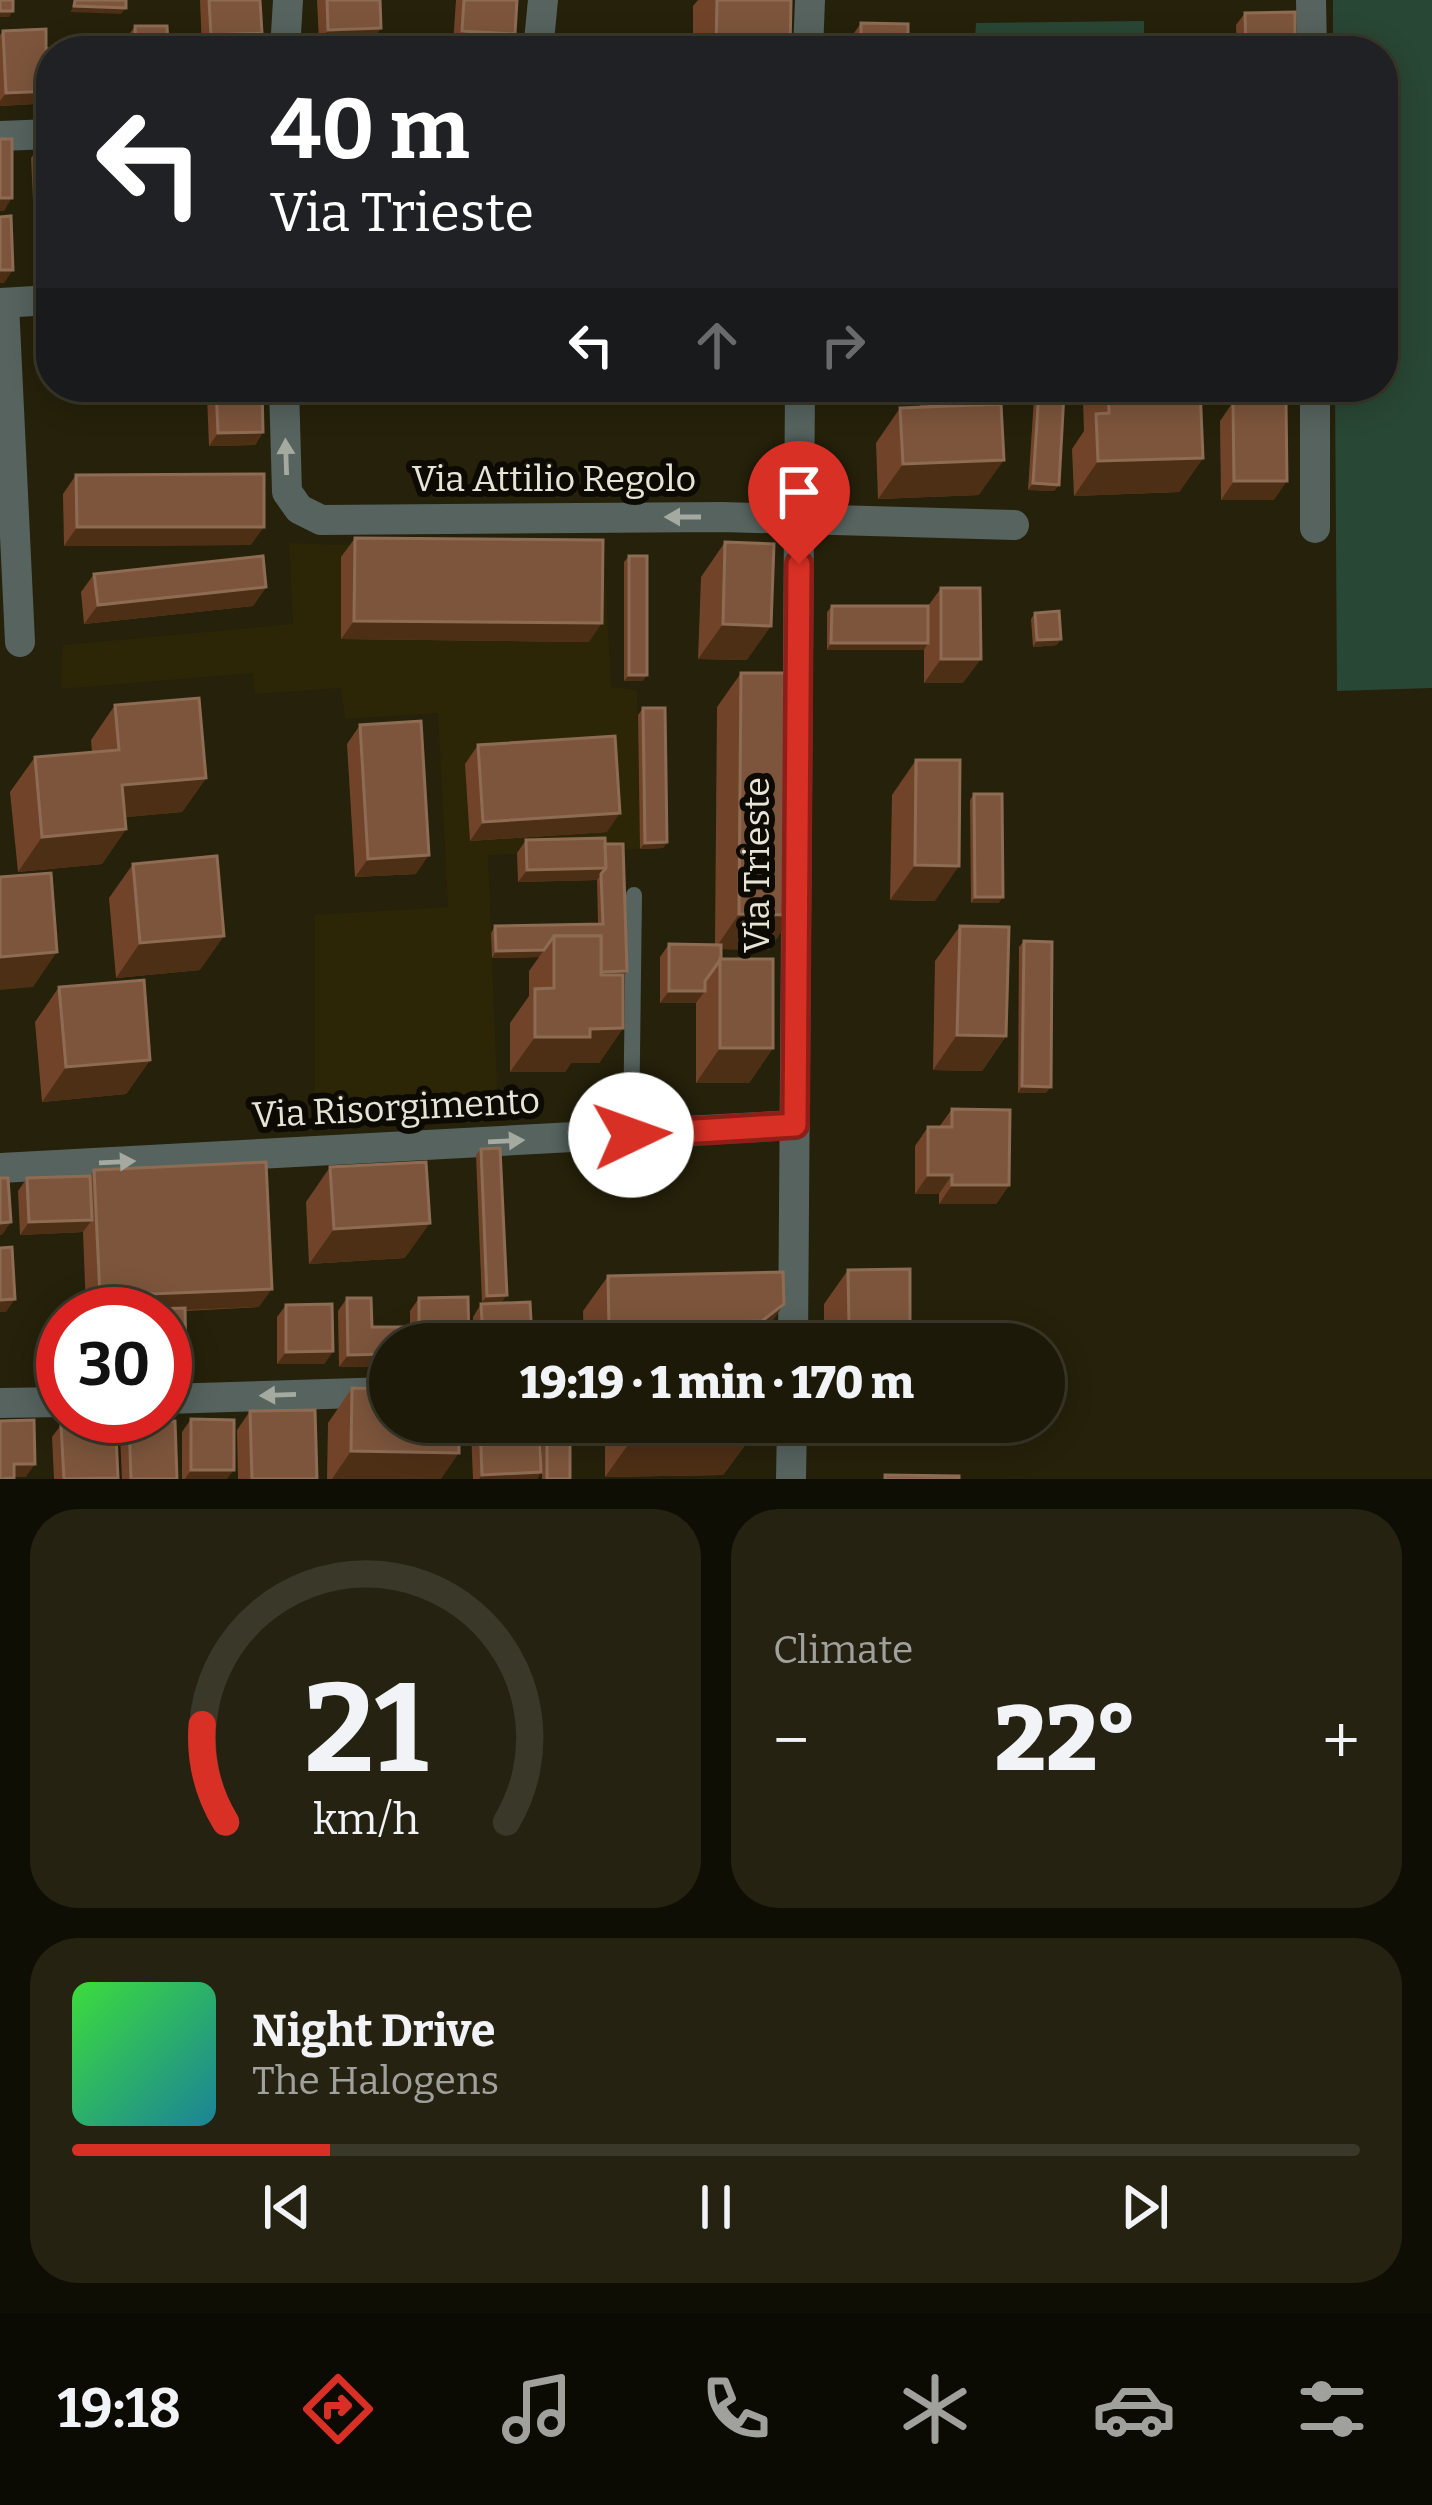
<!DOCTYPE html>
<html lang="en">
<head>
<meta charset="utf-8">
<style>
	:root { --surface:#1c1908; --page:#252212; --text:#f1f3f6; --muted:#a0a09c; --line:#3a3829; --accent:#d93025 }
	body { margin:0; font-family:Bitter,serif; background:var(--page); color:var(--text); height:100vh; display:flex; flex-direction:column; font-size:45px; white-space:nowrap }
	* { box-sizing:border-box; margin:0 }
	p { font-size:39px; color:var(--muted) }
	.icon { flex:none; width:66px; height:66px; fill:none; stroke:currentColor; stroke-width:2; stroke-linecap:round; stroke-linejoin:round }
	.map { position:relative; height:1479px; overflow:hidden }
	.details { display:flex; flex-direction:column; gap:30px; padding:30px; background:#0f0e04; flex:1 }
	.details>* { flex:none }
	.banner { position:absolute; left:36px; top:36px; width:1362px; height:366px; border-radius:48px; box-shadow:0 6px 30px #0003,0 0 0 3px var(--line); background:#202124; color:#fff; overflow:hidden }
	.speed { position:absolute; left:36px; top:1287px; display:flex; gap:24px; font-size:60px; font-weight:700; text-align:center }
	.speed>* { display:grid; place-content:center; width:156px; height:156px; border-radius:50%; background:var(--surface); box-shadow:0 6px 30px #0003,0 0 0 3px var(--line); line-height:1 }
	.speed .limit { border:18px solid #d22; background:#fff; color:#111 }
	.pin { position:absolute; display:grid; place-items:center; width:102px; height:102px; color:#fff; margin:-123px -51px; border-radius:50% 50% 50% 0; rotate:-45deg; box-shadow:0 0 12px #0007 }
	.pin .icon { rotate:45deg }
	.me { position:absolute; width:132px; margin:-66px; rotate:87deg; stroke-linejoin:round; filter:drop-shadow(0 0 9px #0008) }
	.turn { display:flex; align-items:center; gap:42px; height:252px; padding:0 36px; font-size:54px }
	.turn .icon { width:156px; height:156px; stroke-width:2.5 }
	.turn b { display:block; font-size:84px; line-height:102px }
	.lanes { display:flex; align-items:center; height:114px; padding:0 36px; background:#0003; justify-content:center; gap:60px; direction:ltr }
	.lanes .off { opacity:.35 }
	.big { font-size:90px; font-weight:800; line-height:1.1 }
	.details .widget { flex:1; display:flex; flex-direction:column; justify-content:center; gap:18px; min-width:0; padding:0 42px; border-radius:48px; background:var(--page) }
	.details .dial { align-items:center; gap:0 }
	.dial svg { height:312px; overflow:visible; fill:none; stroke:var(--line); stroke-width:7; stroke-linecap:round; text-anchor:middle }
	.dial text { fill:var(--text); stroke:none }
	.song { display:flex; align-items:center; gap:36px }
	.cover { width:144px; height:144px; border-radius:18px; background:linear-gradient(135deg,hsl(120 70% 55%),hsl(190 70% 35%)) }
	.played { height:12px; border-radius:6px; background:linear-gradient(90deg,var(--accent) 20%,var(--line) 20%) }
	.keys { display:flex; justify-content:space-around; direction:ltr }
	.heat { display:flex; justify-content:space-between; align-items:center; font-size:66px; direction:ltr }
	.details .tiles { flex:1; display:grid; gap:30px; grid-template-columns:1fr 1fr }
	.widget:last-child { grid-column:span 2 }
	.trip { position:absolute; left:369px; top:1323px; width:696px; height:120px; border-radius:60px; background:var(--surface); box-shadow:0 6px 30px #0003,0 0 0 3px var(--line); font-weight:800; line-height:120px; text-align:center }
	.tabs { display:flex; height:192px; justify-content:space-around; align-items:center; background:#0b0a03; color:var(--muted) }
	.tabs .icon { width:84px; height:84px }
	.tabs .active { color:var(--accent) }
	.tabs b { font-size:54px; color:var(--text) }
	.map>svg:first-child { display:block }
	.built { fill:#2c2607 }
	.green { fill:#294735 }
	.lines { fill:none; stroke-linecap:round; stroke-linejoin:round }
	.service { stroke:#56635f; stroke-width:16 }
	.minor { stroke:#56635f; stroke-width:30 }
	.wall { fill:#714429 }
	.shaded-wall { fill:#4d2f15 }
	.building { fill:#7d553c; stroke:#8e6c54; stroke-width:3 }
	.oneway { fill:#a5aaa0 }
	.route-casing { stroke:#8d1f18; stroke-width:30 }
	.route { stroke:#d93025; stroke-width:21 }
	.labels { text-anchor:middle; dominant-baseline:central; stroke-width:12; stroke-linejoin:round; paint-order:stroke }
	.street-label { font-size:36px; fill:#e6e4d6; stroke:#0c0a03 }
</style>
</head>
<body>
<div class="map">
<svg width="1432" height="1479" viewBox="0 0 1432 1479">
	<rect width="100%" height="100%" fill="#25210a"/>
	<path class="built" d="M289 543 604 554 611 687 637 690 640 849 488 855 498 1112 315 1125V915L448 907 438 713 345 719 341 688 255 694 253 673 61 689 63 645 293 624Z"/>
	<g class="green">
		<path d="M1333 0H1432V688L1337 691 1335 387H1383V51H1333Z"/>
		<path d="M1144 21V51H974L976 23Z"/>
	</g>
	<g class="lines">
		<path class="service" d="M631 1135 634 895"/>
		<g class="minor">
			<path d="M1311 0 1312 51"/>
			<path d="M285 51 288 0"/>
			<path d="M538 51 543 0"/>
			<path d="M808 51 810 0"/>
			<path d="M0 136 51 134"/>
			<path d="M0 303 51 300"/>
			<path d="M4 303 20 642"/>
			<path d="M284 387 287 492 299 509 321 520 722 517 1014 525"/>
			<path d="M1315 528V387"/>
			<path d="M0 1168 795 1125"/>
			<path d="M793 1344 800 387"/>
			<path d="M165 1399 390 1392"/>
			<path d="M0 1403 63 1402"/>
			<path d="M791 1479 792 1422"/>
		</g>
	</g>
	<g class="wall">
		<path d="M200 0H260L262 33 253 45 202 48Z"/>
		<path d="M317 0H380L372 41 319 42Z"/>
		<path d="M456 0H517L506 47 453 44Z"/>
		<path d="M698 0H791L790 51H693V6Z"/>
		<path d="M1245 13 1295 51H1237L1236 25Z"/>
		<path d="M861 23 908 51H852V36Z"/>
		<path d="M135 26 168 43 187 51H127L126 39Z"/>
		<path d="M3 31 51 51V103L0 106V35Z"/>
		<path d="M1184 36 1236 51H1175Z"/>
		<path d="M44 139 51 263 36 264 31 158Z"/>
		<path d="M51 314V374L37 375 34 343 43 330H45V323Z"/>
		<path d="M213 387H262L263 432 255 445 209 446 207 396Z"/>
		<path d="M929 387 979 495 878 499 876 443 900 408 920 407V400Z"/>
		<path d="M1051 387H1200L1203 458 1179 492 1074 496 1072 449 1084 431 1083 402 1092 390 1051 389Z"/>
		<path d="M1039 391 1059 485 1054 491 1028 490 1034 398Z"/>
		<path d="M1233 402 1274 500H1221L1220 421Z"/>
		<path d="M76 475 251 545 64 546 63 494Z"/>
		<path d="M355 538 589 642 341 639V557Z"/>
		<path d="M725 542 747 660 698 659 701 577Z"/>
		<path d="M629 556 643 681H624V562Z"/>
		<path d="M94 574 266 587 253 606 84 624 81 592Z"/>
		<path d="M941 588 963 683H924V650H827V612L832 606H928Z"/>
		<path d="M1035 613 1057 645 1033 647 1031 619Z"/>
		<path d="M741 673 769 950 721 949V959L773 1048 749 1083H696V1003H660V957L669 944 715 945 717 707Z"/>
		<path d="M115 705 206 778 182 812 125 817 126 829 102 864 18 872 10 792 35 757 92 752 91 740Z"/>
		<path d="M643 708 667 842 663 848 640 849 638 715Z"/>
		<path d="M360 725 416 874 355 877 347 744Z"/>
		<path d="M478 745 607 832 470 841 465 764Z"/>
		<path d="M916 760 935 901 890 900 892 795Z"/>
		<path d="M974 794 999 903H971L970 800Z"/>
		<path d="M605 838 623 977V1028L599 1063H571L565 1072H510V1023L529 996V971L539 957 492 958 491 933 495 926 598 924 597 880 518 882 517 853 526 840Z"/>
		<path d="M133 864 200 970 116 978 109 898Z"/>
		<path d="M960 926 1006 1036 982 1071 933 1070 935 961Z"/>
		<path d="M1024 941 1046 1093H1018L1019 947Z"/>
		<path d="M59 987 150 1060 126 1094 42 1102 35 1022Z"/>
		<path d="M952 1109 1009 1185 996 1204H939V1194H915V1146L928 1127H939Z"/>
		<path d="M481 1149 502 1302H482L476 1155Z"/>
		<path d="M330 1167 405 1258 309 1264 306 1202Z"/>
		<path d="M94 1170 259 1307 185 1311 173 1375H165V1314H70L72 1311 86 1310 83 1232 20 1235 18 1191 27 1178 90 1176Z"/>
		<path d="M848 1270 895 1344H824V1304Z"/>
		<path d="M608 1276 784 1304 760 1339 754 1344H584L583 1311Z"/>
		<path d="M347 1298 372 1327 339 1367 338 1311Z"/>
		<path d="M419 1298 469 1344H410V1311Z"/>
		<path d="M481 1304 532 1338 527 1344H473V1317Z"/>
		<path d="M286 1305 333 1351 324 1364H277V1317Z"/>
		<path d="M63 1324V1377H60L59 1330Z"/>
		<path d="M352 1388 441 1479H327L328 1423Z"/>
		<path d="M250 1411 317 1479H238L237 1430Z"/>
		<path d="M191 1419 227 1479H182V1432Z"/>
		<path d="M129 1422 177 1479H122L120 1435Z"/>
		<path d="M477 1422H539L541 1472 537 1479H473L471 1431Z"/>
		<path d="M605 1422H747L748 1441 723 1475 605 1477Z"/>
		<path d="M61 1425 88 1436 117 1479H54L52 1437Z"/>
		<path d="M547 1427 570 1479H542V1434Z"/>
	</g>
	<g class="shaded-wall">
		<path d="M74 6 126 8 121 14 70 12Z"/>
		<path d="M0 11H13L9 17H0Z"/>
		<path d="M381 28 372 41 319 42 328 30Z"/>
		<path d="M462 31 515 34 506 47 453 44Z"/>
		<path d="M262 33 253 45 202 48 211 35Z"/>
		<path d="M51 91V103L0 106V101L6 93Z"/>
		<path d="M0 198H12L4 211H0Z"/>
		<path d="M49 245H51V263L36 264Z"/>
		<path d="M0 270H13L4 283H0Z"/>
		<path d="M51 362V374L37 375 45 363Z"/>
		<path d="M842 387H895L893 390 838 394Z"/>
		<path d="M1053 387H1093L1092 390 1051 389Z"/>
		<path d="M263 432 255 445 209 446 218 433Z"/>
		<path d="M1203 458 1179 492 1074 496 1098 461Z"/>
		<path d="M1004 460 979 495 878 499 903 464Z"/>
		<path d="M1234 481H1287L1274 500H1221Z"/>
		<path d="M1033 483 1059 485 1054 491 1028 490Z"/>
		<path d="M77 527H264L251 545 64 546Z"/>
		<path d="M266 587 253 606 84 624 98 605Z"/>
		<path d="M354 621 602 623 589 642 341 639Z"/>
		<path d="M723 624 771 626 747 660 698 659Z"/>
		<path d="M1061 639 1057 645 1033 647 1037 640Z"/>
		<path d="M831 643H928L924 650H827Z"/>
		<path d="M941 659H981L963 683H924Z"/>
		<path d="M629 675H647L643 681H624Z"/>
		<path d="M206 778 182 812 98 820 122 785Z"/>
		<path d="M620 813 607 832 470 841 483 822Z"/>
		<path d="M126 829 102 864 18 872 42 837Z"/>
		<path d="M667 842 663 848 640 849 645 843Z"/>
		<path d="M429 855 416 874 355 877 368 859Z"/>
		<path d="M915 865 959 866 935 901 890 900Z"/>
		<path d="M606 868 597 880 518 882 527 870Z"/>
		<path d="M975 897H1003L999 903H971Z"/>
		<path d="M739 914 793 915 769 950 715 949Z"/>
		<path d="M224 936 200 970 116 978 140 943Z"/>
		<path d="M544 950 539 957 492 958 496 951Z"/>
		<path d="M57 952 33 987 0 990V957Z"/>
		<path d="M627 971 623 977 592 978 596 972Z"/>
		<path d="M669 991H705L696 1003H660Z"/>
		<path d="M623 1028 599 1063H571L565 1072H510L535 1037 590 1029Z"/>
		<path d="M957 1035 1006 1036 982 1071 933 1070Z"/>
		<path d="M720 1048H773L749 1083H696Z"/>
		<path d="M150 1060 126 1094 42 1102 66 1067Z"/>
		<path d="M1022 1086 1051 1087 1046 1093H1018Z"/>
		<path d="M928 1175H952L939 1194H915Z"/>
		<path d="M952 1185H1009L996 1204H939Z"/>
		<path d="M92 1220 83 1232 20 1235 29 1222Z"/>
		<path d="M11 1222 2 1235H0V1223Z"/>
		<path d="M430 1223 405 1258 309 1264 334 1229Z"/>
		<path d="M272 1289 259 1307 87 1314 100 1296Z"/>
		<path d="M507 1295 502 1302H482L487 1296Z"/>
		<path d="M15 1299 6 1312H0V1300Z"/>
		<path d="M784 1304 760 1339 754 1344H596L609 1326Z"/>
		<path d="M910 1324 895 1344H836L849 1325Z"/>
		<path d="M532 1338 527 1344H479L483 1339Z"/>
		<path d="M333 1351 324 1364H277L286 1352Z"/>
		<path d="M390 1354V1367H339L348 1355Z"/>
		<path d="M186 1356 173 1375H165V1357Z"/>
		<path d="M748 1441 723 1475 605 1477 630 1442Z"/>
		<path d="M351 1451 459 1453 441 1479H332Z"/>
		<path d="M14 1464H35L26 1477H5Z"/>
		<path d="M191 1470H234L227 1479H185Z"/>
		<path d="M541 1472 537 1479H479L482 1475Z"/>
	</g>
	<g class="building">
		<rect x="0" y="0" width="13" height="11"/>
		<path d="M75 0H126V8L74 6Z"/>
		<path d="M209 0H260L262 33 211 35Z"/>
		<path d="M327 0H380L381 28 328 30Z"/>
		<path d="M464 0H517L515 34 462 31Z"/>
		<path d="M717 0H791L790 51H716Z"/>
		<path d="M1295 12V51H1246L1245 13Z"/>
		<path d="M861 23 908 24V51H861Z"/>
		<path d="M135 26H167L168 43H187V51H136Z"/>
		<path d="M46 29V49L66 48V51H51V91L6 93 3 31Z"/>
		<path d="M1236 35V51H1185L1184 36Z"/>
		<rect x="331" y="44" width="44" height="7"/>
		<path d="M51 138V245H49L44 139Z"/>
		<rect x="0" y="139" width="12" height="59"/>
		<path d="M11 216 13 270H0V217Z"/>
		<path d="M51 329V362L45 363 43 330Z"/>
		<path d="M216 387H262L263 432 218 433Z"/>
		<path d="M929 387H984L985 404 930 407Z"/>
		<path d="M1108 387H1200L1203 458 1098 461 1096 414 1109 413Z"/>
		<path d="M1039 391 1064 393 1059 485 1033 483Z"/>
		<path d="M1233 402H1286L1287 481H1234Z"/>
		<path d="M1001 404 1004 460 903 464 900 408Z"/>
		<path d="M264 474V527H77L76 475Z"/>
		<path d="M355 538 603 540 602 623 354 621Z"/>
		<path d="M725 542 774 544 771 626 723 624Z"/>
		<path d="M263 556 266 587 98 605 94 574Z"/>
		<rect x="629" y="556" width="18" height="119"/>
		<path d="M941 588H980L981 659H941Z"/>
		<path d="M832 606H928V643H831Z"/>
		<path d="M1059 611 1061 639 1037 640 1035 613Z"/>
		<path d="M741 673H795L793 915 739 914Z"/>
		<path d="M199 698 206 778 122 785 126 829 42 837 35 757 119 750 115 705Z"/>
		<path d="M643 708H665L667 842 645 843Z"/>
		<path d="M421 721 429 855 368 859 360 725Z"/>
		<path d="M615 736 620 813 483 822 478 745Z"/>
		<path d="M916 760H960L959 866 915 865Z"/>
		<path d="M974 794H1002L1003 897H975Z"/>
		<path d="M605 838 606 868 527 870 526 840Z"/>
		<path d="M605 844H623L627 971 601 972V936H554L544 950 496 951 495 926 603 924 601 874 606 868Z"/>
		<path d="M217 856 224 936 140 943 133 864Z"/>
		<path d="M51 873 57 952 0 957V877Z"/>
		<path d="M960 926 1009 927 1006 1036 957 1035Z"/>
		<path d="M554 936H601V975H623V1028L590 1029V1037H535V989L554 988Z"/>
		<path d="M1024 941 1052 942 1051 1087 1022 1086Z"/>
		<path d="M669 944 721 945V959L705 981V991H669Z"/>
		<rect x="720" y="959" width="53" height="89"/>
		<path d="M144 980 150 1060 66 1067 59 987Z"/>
		<path d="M952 1109 1010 1110 1009 1185H952V1175H928V1127H952Z"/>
		<path d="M500 1148 507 1295 487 1296 481 1149Z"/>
		<path d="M266 1162 272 1289 100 1296 94 1170Z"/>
		<path d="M426 1162 430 1223 334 1229 330 1167Z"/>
		<path d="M90 1176 92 1220 29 1222 27 1178Z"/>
		<path d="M0 1178H8L11 1222 0 1223Z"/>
		<path d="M12 1247 15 1299 0 1300V1248Z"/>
		<path d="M910 1269V1324L849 1325 848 1270Z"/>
		<path d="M783 1272 784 1304 762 1321 609 1326 608 1276Z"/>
		<path d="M468 1297 469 1344H419V1298Z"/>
		<path d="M347 1298H371L372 1327H404V1344H390V1354L348 1355Z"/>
		<path d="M530 1302 532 1338 483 1339 481 1304Z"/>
		<path d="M332 1304 333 1351 286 1352V1305Z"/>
		<path d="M185 1308 186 1356 165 1357V1314H72V1311Z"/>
		<path d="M352 1388 390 1389V1422H459V1453L351 1451Z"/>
		<path d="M315 1410 317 1479H252L250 1411Z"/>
		<path d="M191 1419 234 1420V1470H191Z"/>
		<path d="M34 1420 35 1464H14V1478L0 1479V1421Z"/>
		<path d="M175 1421 177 1479H131L129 1422Z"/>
		<path d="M480 1422H539L541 1472 482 1475Z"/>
		<path d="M629 1422H747L748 1441 630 1442Z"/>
		<path d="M87 1423 88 1436 116 1435 118 1478 64 1479 61 1425Z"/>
		<rect x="547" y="1427" width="23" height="52"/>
		<path d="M885 1475 959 1476V1479H885Z"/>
	</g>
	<defs><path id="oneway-solid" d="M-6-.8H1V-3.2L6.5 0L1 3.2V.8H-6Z" transform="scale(3)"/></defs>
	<g class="oneway">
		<use href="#oneway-solid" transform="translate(286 457) rotate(-92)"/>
		<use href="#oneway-solid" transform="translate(683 517) rotate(180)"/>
		<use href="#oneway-solid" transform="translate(506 1141) rotate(-3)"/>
		<use href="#oneway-solid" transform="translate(117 1162) rotate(-3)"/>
		<use href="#oneway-solid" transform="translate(278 1395) rotate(178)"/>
	</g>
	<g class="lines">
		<defs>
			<path id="route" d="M631 1135 795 1125 799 564"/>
		</defs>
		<use href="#route" class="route-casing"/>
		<use href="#route" class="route"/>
	</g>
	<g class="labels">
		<g class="street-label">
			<text x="554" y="479">Via Attilio Regolo</text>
			<text transform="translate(757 865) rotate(-90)">Via Trieste</text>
			<text transform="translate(396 1108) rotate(-3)">Via Risorgimento</text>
		</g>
	</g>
</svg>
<div class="speed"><div class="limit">30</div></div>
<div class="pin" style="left:799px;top:564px;background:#d93025"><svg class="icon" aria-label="arrive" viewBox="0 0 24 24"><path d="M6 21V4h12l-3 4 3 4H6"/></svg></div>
<svg class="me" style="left:631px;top:1135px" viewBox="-20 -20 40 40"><circle r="19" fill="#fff"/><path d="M0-13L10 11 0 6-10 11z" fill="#d93025"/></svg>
<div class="trip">19:19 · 1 min · 170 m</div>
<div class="banner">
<div class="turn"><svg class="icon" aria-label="left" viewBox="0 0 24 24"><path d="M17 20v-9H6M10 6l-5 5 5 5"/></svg><div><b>40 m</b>Via Trieste</div></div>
<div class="lanes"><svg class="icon" aria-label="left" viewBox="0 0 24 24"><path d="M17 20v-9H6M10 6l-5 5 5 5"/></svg><svg class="icon off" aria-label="ahead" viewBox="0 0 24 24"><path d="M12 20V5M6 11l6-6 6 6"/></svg><svg class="icon off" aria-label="right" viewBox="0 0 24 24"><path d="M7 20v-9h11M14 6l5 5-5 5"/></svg></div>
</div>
</div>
<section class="details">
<div class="tiles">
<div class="widget dial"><svg viewBox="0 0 100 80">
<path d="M14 69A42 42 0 1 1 86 69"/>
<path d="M14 69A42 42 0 0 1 8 44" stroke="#d93025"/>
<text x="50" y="56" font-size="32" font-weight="700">21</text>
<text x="50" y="72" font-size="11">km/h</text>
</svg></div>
<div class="widget"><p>Climate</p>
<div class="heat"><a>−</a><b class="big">22°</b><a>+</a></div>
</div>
<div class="widget">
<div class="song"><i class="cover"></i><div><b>Night Drive</b><p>The Halogens</p></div></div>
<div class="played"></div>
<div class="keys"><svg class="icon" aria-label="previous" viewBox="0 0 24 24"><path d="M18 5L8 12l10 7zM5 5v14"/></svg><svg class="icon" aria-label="pause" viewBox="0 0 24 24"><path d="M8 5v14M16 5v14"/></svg><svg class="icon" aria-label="next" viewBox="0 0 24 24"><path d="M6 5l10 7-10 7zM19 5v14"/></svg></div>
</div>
</div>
</section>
<nav class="tabs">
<b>19:18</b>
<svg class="icon active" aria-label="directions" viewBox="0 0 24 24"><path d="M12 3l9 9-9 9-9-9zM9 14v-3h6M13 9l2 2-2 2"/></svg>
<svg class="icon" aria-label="music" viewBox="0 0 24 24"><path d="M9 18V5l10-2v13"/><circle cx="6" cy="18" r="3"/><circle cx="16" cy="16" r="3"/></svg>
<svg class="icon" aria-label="phone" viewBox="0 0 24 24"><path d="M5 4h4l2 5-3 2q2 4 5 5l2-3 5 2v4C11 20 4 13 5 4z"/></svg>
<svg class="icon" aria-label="climate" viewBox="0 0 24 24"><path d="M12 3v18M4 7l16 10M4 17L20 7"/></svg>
<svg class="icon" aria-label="car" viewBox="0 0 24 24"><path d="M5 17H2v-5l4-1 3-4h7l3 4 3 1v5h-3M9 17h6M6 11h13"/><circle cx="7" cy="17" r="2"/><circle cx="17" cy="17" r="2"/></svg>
<svg class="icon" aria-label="filters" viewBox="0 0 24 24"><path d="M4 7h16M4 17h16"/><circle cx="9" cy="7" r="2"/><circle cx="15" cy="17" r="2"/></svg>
</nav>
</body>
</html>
